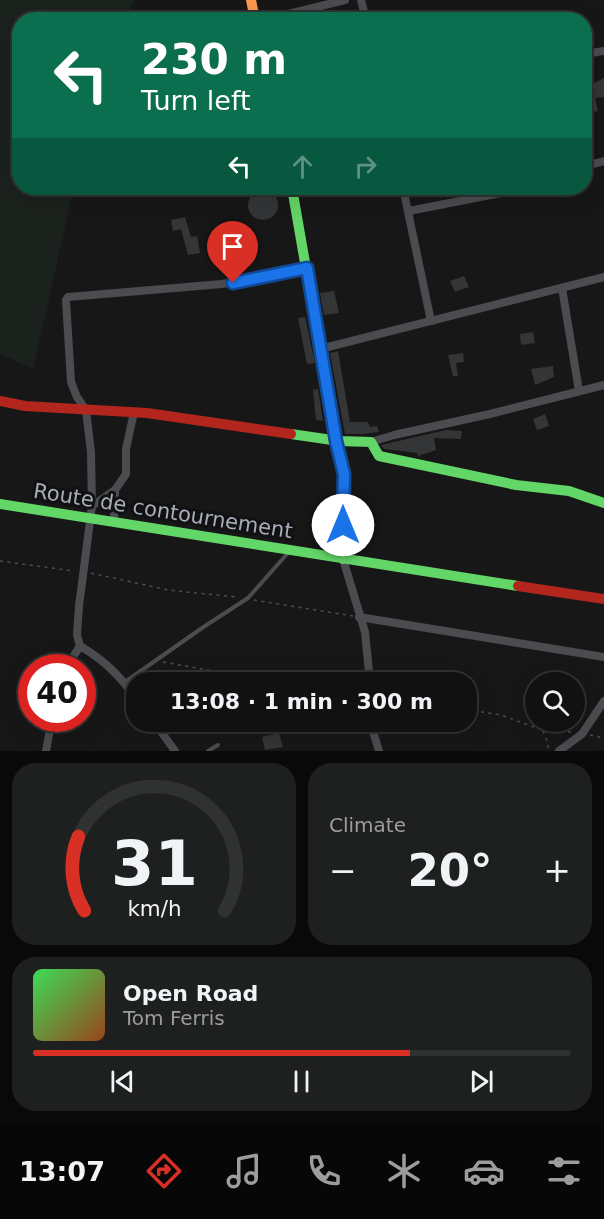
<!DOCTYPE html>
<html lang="en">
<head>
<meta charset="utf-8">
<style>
	:root { --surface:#111; --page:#1e1f1f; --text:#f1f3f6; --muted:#9c9d9f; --line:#303131; --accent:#d93025 }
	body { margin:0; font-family:"DejaVu Sans",sans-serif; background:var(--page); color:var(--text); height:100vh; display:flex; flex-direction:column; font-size:22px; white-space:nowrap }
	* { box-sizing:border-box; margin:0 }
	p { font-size:20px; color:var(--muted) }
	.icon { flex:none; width:33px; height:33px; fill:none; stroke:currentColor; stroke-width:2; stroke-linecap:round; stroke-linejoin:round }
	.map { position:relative; height:751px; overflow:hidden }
	.sheet { display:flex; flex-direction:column; gap:12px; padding:12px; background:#090909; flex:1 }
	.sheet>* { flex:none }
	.top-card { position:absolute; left:12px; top:12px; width:580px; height:183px; border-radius:24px; box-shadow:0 6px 24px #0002,0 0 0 2px var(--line); background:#0b6e4f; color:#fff; overflow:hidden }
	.tools { position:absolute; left:525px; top:672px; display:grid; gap:12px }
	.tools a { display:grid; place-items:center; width:60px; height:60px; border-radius:50%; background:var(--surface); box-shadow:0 6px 24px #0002,0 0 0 2px var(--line); font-size:30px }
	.speed { position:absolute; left:18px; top:654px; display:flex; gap:12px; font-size:30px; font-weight:700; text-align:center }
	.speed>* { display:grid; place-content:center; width:78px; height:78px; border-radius:50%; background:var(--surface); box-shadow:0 6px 24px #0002,0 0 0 2px var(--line); line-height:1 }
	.speed .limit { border:9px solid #d22; background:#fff; color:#111 }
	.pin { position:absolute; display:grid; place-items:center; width:51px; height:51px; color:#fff; margin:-62px -26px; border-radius:50% 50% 50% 0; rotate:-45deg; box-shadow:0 0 6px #0007 }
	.pin .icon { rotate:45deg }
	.me { position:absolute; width:66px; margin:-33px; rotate:0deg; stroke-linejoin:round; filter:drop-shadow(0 0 4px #0008) }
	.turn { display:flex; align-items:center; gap:21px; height:126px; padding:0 30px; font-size:27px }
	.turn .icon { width:78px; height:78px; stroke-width:2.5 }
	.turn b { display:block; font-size:42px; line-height:51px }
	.lanes { display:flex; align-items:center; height:57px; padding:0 30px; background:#0003; justify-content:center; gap:30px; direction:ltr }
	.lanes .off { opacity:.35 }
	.big { font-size:45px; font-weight:600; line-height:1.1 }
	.sheet .tile { flex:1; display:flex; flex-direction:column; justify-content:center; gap:9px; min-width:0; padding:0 21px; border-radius:24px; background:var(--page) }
	.sheet .dial { align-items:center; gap:0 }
	.dial svg { height:156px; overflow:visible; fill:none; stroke:var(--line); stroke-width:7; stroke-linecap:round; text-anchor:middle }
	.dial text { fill:var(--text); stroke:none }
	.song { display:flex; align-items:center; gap:18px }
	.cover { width:72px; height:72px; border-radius:9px; background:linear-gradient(135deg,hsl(130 70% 55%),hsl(20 70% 35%)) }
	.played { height:6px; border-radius:3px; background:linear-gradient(90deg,var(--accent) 70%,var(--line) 70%) }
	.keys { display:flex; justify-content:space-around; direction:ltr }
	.heat { display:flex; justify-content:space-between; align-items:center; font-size:33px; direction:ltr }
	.sheet .tiles { flex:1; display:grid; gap:12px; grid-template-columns:1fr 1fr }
	.tile:last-child { grid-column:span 2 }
	.trip { position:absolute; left:126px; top:672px; width:351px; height:60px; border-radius:24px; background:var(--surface); box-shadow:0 6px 24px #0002,0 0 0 2px var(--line); font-weight:600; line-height:60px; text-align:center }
	.dock { display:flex; height:96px; justify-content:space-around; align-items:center; background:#070707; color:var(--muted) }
	.dock .icon { width:42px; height:42px }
	.dock .active { color:var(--accent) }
	.dock b { font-size:27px; color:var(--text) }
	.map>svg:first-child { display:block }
	.green { fill:#1b211c }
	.building { fill:#343537 }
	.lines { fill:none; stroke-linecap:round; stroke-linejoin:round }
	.path { stroke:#4d4e52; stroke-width:1.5; stroke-dasharray:3 4.5; stroke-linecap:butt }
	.lane { stroke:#4b4c50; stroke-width:4 }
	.street { stroke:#4b4c50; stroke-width:8 }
	.fast { stroke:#63d668; stroke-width:10 }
	.slow { stroke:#ff974d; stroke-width:10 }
	.jam { stroke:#b3261e; stroke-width:10 }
	.route-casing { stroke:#114b97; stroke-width:15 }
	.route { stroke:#1a73e8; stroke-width:10 }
	.labels { text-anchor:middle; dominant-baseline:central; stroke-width:6; stroke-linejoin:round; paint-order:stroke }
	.street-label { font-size:21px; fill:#a8adb8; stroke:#111113 }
</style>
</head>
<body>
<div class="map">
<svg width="604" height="751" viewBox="0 0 604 751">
	<rect width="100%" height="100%" fill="#171717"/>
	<path class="green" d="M0 0H135L125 19 20 20V188H74L33 369 0 354Z"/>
	<g class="building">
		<path d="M604 78V97L595 98 598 111 589 113 585 94 595 92 592 84Z"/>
		<circle cx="263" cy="205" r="15"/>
		<path d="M185 217 191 237 197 236 200 253 188 255 181 229 173 231 171 220Z"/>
		<path d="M464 276 469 287 455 292 450 281Z"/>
		<path d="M334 291 339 313 324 315 320 293Z"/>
		<path d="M305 317 315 363 307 364 298 318Z"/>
		<path d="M533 332 535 343 521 345 520 334Z"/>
		<path d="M338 351 350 422H368L370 427 377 426 379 432 363 434H345L330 353Z"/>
		<path d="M463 353 464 362 456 363 458 376H453L448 355Z"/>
		<path d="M553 366 554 377 535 385 531 369Z"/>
		<path d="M318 389 323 421 316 420 313 390Z"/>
		<path d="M545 414 549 426 537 430 533 419Z"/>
		<path d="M446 430 462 431 461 439 434 438 436 450 418 456 417 453 384 449 381 445Z"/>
		<path d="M279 733 283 747 265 750 262 737Z"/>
	</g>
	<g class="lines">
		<g class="path">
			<path d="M0 561 74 571"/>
			<path d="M91 573 168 590 237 597"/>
			<path d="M254 600 353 616"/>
			<path d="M163 662 275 682"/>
			<path d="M466 713 483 712 501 715 542 730 571 732"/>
			<path d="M543 731 548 743V751"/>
			<path d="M590 735 604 738"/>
		</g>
		<g class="lane">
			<path d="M125 682 202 628 248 598 287 554"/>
			<path d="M208 751 218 745"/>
		</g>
		<g class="street">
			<path d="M361 0 366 20"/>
			<path d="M264 20 345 0"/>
			<path d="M585 54 604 51"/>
			<path d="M585 166 604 161"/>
			<path d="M403 188 431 321"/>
			<path d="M112 193 163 188"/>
			<path d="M409 211 516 190 521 188"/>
			<path d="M562 288 579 391"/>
			<path d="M320 349 604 277"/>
			<path d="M371 442 394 435 490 414 604 385"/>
			<path d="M92 506 115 490 126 474V449L134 412"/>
			<path d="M114 522 115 490"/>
			<path d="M343 559 365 632 370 682"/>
			<path d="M359 617 604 657"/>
			<path d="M80 646 77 635 79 606 92 506 91 452 86 410 77 397 71 382 66 300 68 297 222 284 307 268"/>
			<path d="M80 646C104 660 120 676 136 698"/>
			<path d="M66 668 80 646"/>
			<path d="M154 722 175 751"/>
			<path d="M370 722 379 751"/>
			<path d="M46 751 52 718"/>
			<path d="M559 751 582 734 604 701"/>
		</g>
		<g class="fast">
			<path d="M292 188 336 441 344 474 343 559"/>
			<path d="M291 434 339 441 371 442 379 456 516 485 569 491 604 503"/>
			<path d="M0 504 518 586"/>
		</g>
		<path class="slow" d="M251 0 255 20"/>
		<g class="jam">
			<path d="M0 401 25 406 147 413 291 434"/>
			<path d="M518 586 604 599"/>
		</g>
	</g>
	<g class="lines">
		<defs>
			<path id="route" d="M233 283 307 268 336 441 344 474 343 525"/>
		</defs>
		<use href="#route" class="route-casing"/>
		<use href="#route" class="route"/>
	</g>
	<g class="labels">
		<g class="street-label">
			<text transform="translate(163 511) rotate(9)">Route de contournement</text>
		</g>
	</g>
</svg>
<div class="tools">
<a><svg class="icon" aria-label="search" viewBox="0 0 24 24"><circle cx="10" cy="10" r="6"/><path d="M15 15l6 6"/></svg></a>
</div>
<div class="speed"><div class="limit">40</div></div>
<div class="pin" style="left:233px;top:283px;background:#d93025"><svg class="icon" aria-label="arrive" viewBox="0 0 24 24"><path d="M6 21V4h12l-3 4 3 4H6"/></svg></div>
<svg class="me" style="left:343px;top:525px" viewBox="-20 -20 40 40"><circle r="19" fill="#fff"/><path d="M0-13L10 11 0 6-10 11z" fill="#1a73e8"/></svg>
<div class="trip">13:08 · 1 min · 300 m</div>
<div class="top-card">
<div class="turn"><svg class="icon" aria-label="left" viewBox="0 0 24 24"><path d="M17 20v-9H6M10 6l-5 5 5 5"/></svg><div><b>230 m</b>Turn left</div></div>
<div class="lanes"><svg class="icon" aria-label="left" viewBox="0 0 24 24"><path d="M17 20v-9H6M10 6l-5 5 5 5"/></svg><svg class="icon off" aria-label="ahead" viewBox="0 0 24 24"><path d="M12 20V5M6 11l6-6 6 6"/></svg><svg class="icon off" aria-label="right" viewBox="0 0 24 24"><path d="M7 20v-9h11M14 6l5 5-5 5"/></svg></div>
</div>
</div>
<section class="sheet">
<div class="tiles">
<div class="tile dial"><svg viewBox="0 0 100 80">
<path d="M14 69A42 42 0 1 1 86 69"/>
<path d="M14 69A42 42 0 0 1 11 31" stroke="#d93025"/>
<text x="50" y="56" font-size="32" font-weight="700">31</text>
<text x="50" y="72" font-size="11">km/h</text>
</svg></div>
<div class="tile"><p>Climate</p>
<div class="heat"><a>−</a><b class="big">20°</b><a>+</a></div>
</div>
<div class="tile">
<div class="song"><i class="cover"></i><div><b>Open Road</b><p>Tom Ferris</p></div></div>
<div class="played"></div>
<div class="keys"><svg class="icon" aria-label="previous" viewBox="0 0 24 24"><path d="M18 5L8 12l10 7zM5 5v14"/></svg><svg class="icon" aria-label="pause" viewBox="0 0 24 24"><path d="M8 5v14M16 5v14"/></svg><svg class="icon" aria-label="next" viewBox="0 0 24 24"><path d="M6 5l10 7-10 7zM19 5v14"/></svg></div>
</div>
</div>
</section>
<nav class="dock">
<b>13:07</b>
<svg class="icon active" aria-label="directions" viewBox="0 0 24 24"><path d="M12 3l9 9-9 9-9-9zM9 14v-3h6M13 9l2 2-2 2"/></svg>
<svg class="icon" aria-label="music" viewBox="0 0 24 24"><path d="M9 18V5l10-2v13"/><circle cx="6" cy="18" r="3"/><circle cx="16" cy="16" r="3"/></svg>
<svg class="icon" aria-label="phone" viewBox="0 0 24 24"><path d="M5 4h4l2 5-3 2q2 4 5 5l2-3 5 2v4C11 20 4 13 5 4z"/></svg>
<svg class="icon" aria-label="climate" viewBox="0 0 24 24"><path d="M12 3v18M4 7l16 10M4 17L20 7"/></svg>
<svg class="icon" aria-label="car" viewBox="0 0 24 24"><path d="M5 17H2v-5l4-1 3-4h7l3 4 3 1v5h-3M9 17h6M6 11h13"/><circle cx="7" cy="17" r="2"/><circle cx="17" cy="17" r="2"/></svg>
<svg class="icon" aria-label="filters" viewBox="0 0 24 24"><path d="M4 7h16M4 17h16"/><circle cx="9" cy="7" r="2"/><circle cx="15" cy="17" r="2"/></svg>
</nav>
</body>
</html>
